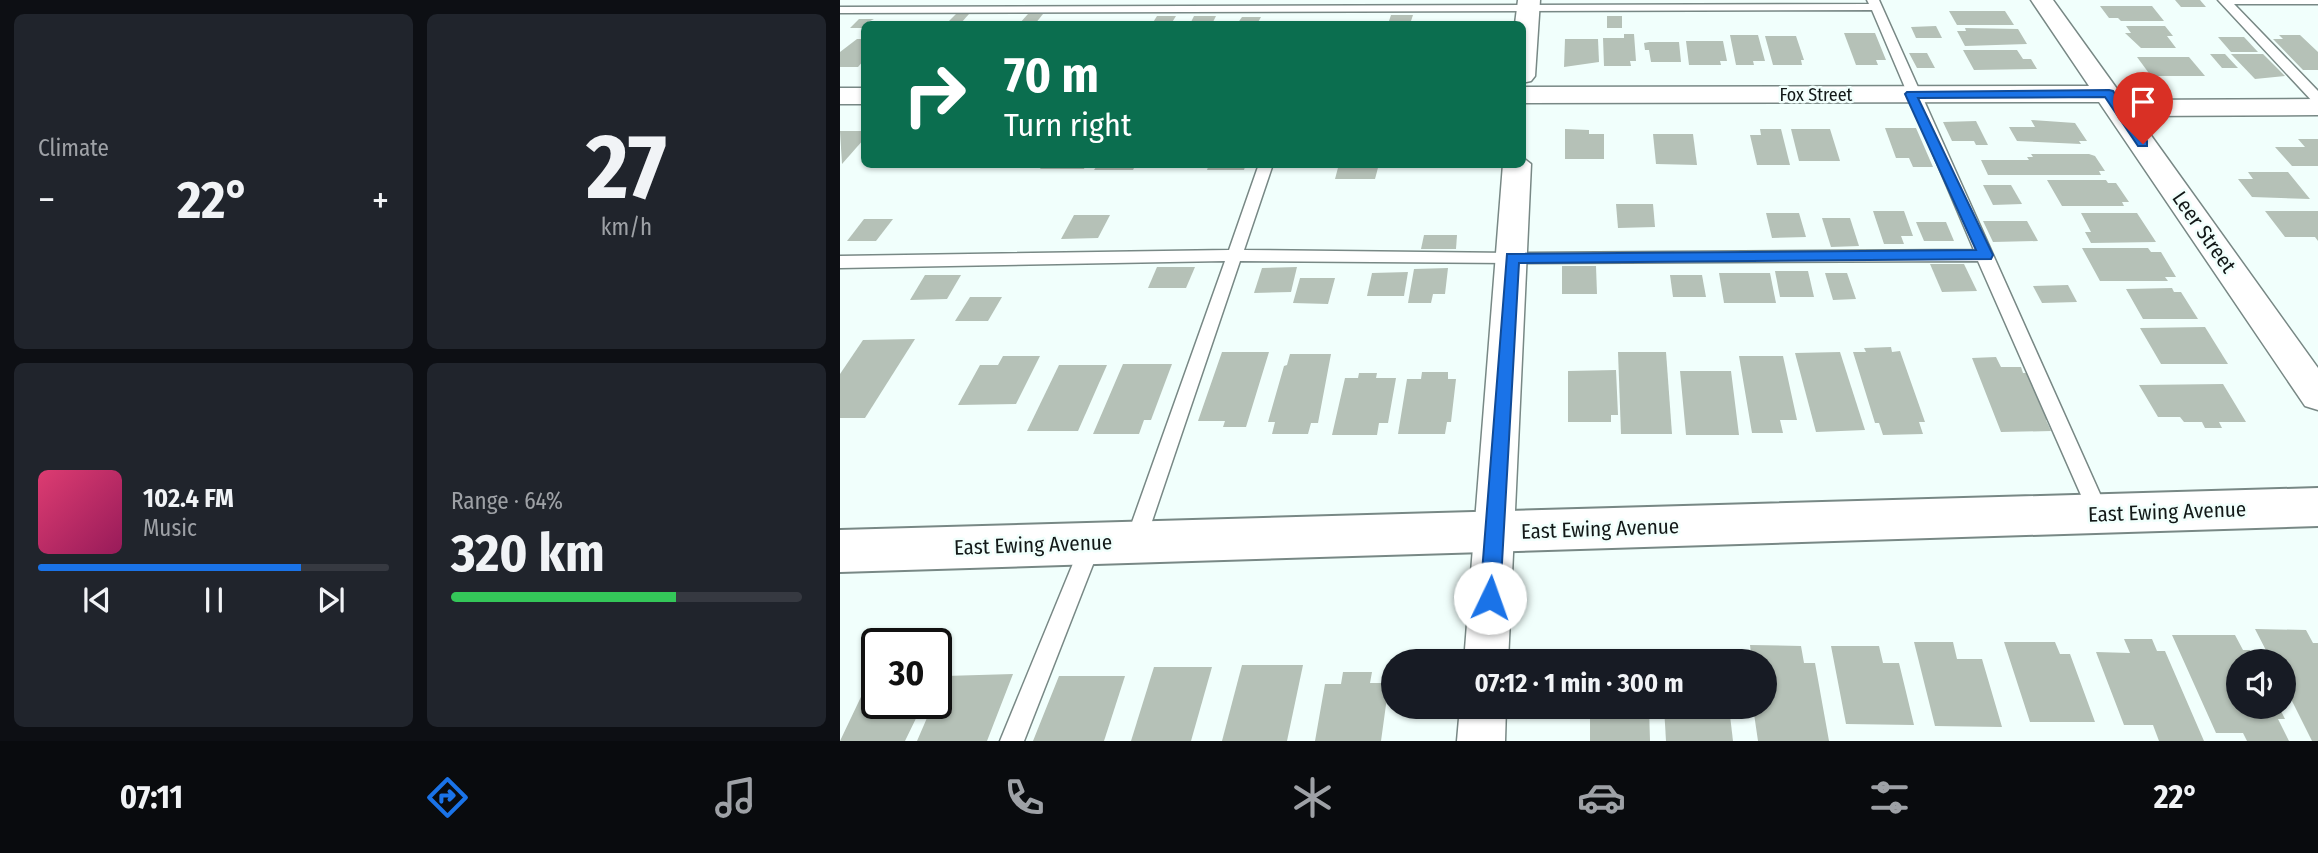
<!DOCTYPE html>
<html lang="en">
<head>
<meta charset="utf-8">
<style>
	:root { --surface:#171b24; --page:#20242c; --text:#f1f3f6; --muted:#9ea1a6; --line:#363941; --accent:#1a73e8 }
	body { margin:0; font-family:"Fira Sans Condensed",sans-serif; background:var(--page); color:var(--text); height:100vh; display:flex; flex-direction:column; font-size:26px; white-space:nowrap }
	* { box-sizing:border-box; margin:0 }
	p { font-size:23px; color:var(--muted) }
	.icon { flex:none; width:38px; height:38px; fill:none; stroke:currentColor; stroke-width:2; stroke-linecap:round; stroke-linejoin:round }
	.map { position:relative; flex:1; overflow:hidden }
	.side { display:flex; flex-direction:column; gap:14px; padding:14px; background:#0d0f14; width:840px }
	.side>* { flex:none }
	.guide { position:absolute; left:21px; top:21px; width:665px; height:147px; border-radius:10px; box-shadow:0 2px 5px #0004; background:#0b6e4f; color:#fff; overflow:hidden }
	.tools { position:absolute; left:1386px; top:649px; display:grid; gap:14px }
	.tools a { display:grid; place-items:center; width:70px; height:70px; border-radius:50%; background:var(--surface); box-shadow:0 2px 5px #0004; font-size:35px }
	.speed { position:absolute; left:21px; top:628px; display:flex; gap:14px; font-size:35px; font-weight:700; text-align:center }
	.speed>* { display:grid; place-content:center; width:91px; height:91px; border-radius:50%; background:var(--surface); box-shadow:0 2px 5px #0004; line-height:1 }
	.speed .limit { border:4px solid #111; border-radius:10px; background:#fff; color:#111 }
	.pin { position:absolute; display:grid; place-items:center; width:60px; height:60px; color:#fff; margin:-72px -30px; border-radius:50% 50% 50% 0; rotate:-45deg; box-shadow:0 0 7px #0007 }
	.pin .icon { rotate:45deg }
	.me { position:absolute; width:77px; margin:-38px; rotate:3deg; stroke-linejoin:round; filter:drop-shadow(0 0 5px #0008) }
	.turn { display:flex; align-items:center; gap:24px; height:147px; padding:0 28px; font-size:32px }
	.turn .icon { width:91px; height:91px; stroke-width:2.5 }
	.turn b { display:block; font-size:49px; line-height:60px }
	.big { font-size:52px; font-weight:700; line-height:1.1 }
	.side .widget { flex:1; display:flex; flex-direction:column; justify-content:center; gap:10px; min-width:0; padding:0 24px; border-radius:10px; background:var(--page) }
	.side .dial { align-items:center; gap:0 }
	.dial b { font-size:91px; line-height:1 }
	.song { display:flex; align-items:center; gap:21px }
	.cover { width:84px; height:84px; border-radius:10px; background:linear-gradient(135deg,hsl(340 70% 55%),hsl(330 70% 35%)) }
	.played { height:7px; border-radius:4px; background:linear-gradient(90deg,var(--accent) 75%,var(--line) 75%) }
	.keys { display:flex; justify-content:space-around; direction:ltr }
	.heat { display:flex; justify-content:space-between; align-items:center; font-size:38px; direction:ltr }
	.charge { height:10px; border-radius:5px; background:linear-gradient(90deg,#34c759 64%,var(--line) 0) }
	.side .tiles { flex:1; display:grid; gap:14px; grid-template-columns:repeat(2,1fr) }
	.trip { position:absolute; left:541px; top:649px; width:396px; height:70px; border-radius:35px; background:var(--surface); box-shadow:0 2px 5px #0004; font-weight:700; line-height:70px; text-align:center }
	.tab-bar { display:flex; height:112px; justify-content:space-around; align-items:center; background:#090b0e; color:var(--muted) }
	.tab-bar .icon { width:49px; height:49px }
	.tab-bar .current { color:var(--accent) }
	.tab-bar b { font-size:32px; color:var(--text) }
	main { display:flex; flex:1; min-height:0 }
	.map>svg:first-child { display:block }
	.building { fill:#b5c1b7 }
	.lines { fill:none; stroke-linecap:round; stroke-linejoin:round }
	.service-casing { stroke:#788885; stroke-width:3 }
	.minor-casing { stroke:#788885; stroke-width:3 }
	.tertiary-casing { stroke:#788885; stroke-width:4 }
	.service { fill:#fff; fill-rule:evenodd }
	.minor { fill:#fff; fill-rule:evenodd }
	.tertiary { fill:#fff; fill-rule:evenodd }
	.route { fill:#1a73e8; stroke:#114b97; stroke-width:2 }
	.labels { text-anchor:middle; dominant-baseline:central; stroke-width:5; stroke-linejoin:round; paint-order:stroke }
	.far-street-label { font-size:18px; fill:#121817; stroke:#f1fffc }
	.street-label { font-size:21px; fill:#121817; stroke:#f1fffc }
</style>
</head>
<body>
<main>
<section class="side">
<div class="tiles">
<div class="widget"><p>Climate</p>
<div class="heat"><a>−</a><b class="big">22°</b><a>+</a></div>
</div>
<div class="widget dial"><b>27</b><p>km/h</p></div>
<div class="widget">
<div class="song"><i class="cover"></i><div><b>102.4 FM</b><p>Music</p></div></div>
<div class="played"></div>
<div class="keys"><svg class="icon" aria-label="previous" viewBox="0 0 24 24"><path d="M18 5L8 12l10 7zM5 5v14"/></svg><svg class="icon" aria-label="pause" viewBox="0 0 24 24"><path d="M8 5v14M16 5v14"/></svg><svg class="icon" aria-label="next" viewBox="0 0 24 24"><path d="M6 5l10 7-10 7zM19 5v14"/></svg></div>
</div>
<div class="widget"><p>Range · 64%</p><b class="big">320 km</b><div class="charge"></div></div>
</div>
</section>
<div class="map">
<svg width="1478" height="741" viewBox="0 0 1478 741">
	<rect width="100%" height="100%" fill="#f1fffc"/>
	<g class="building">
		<path d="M1335 0H1360L1366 7H1341Z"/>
		<path d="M1260 6H1312L1324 21H1281L1278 18H1269Z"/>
		<path d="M1109 11H1165L1174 25H1117Z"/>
		<path d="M116 14H129L121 23H107Z"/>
		<path d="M188 14H203L195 24H179Z"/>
		<path d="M551 15H573L570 24H548Z"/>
		<path d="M317 16H336L331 24H312Z"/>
		<path d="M354 16H376L372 24H350Z"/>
		<rect x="767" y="16" width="15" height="12"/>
		<path d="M402 17H421L417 24H397Z"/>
		<path d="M19 19H34L24 24V28H10Z"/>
		<path d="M1096 26 1102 38H1076L1071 27Z"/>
		<path d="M1286 26H1325L1333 36H1327L1336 48H1301L1285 33H1291Z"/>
		<path d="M1125 28 1178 29 1187 44 1125 46 1117 31H1126Z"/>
		<path d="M1004 33H1035L1046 60H1036L1038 65H1016Z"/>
		<path d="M784 34H794L796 61H790L791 66H764L763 38H784Z"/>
		<path d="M890 35H918L925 61H913L914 65H896Z"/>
		<path d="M1439 35H1460L1478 52V70H1463L1433 39H1443Z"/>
		<path d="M925 36H956L964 60H961L962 65H933Z"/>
		<path d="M1378 37H1404L1418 52H1391Z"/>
		<path d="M17 39H24V60L18 67H0V52Z"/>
		<path d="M725 39H758L759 62 724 67Z"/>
		<path d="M846 41H883L887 61H880L881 65H849Z"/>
		<path d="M809 42H839L841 62H811L809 50H805L804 43Z"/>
		<path d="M1123 50H1177L1183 59H1191L1197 69 1134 70Z"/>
		<path d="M1069 53H1087L1095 68H1077Z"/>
		<path d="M1370 54H1385L1398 68H1382Z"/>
		<path d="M1391 54H1423L1445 76 1415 79Z"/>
		<path d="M1297 57H1349L1365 76H1311Z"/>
		<path d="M1191 120 1235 123 1247 141H1239L1241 144 1177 141 1169 127H1195Z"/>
		<path d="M1136 121 1148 145H1136L1134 141H1112L1103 122Z"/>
		<path d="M1045 128H1076L1093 167H1073L1069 158H1056Z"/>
		<path d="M725 129 749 130V134H764V159H725Z"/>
		<path d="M920 129H941L950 165H917L910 135H921Z"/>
		<path d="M951 129H990L1000 161H959Z"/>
		<path d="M0 131H24V139L2 164Z"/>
		<path d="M813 134H853L857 165 816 164Z"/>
		<path d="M1458 139H1478V166H1452L1435 147H1465Z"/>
		<path d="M1191 154H1249L1255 156 1265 171H1259L1261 175H1148L1141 160H1189L1187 157H1193Z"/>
		<path d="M203 164H246L244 169H200Z"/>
		<path d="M258 164H296L293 170H254Z"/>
		<path d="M369 164H406L404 170H367Z"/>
		<path d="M499 164H539L535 179H495Z"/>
		<path d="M1408 172H1448L1470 199 1412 197 1398 179H1413Z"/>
		<path d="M1207 180H1266L1268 183H1276L1289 202H1282L1284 206H1222Z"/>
		<path d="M1143 185H1171L1182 204 1153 205Z"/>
		<path d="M776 204H813L815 227 778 228Z"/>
		<path d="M1033 211H1064L1073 236H1061L1064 244H1044Z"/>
		<path d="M1425 211H1478V241L1475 237H1445Z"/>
		<path d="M926 213H959L966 237 932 238Z"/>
		<path d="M1241 213H1297L1316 242 1251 243 1245 232H1251Z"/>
		<path d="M234 215H270L258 238 221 239Z"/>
		<path d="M982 218H1010L1019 246 991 247Z"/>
		<path d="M24 219H53L36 241H7Z"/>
		<path d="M1143 221H1187L1198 241 1153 242Z"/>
		<path d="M1076 222H1106L1114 241H1084Z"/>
		<path d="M584 235H617L616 249H581Z"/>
		<path d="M1242 248H1308L1311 252H1321L1336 277H1325L1328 281H1260Z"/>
		<path d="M1090 264H1124L1137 291 1102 292Z"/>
		<path d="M722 266H756L757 294H722Z"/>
		<path d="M317 267H355L346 288H308Z"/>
		<path d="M457 267 451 292 414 293 422 268Z"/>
		<path d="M608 268 605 294H593L591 303H568L574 269Z"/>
		<path d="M935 271H968L974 297H940Z"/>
		<path d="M568 272 564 296H527L532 273Z"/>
		<path d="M879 273H930L936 303H884Z"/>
		<path d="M985 273H1007L1016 299 993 300Z"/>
		<path d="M85 275H121L107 299 70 300Z"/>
		<path d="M830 275H862L866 297H833Z"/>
		<path d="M460 278H495L488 304 453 303Z"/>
		<path d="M1228 285 1237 302 1202 303 1193 286Z"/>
		<path d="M1332 288 1334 292H1341L1358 319H1303L1286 289Z"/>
		<path d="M130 297H162L148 321H115Z"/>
		<path d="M1365 327 1388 364H1321L1300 328Z"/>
		<path d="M75 339 25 418H0V374L23 340Z"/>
		<path d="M1051 347 1052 352 1060 351 1085 422H1079L1083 434 1043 435 1039 423H1035L1013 352H1026L1024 348Z"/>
		<path d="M382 352H429L406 427H383L385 421H358Z"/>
		<path d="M778 352H826L832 434H781Z"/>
		<path d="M1000 352 1025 430 976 432 955 353Z"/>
		<path d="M450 354H491L478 423H471L468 434H432L435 422H428L444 366 447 365Z"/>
		<path d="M163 356H200L176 404 118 405 140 365H158Z"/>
		<path d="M899 356H943L957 420H940L943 433H912Z"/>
		<path d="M1156 357 1161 367H1181L1183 373H1191L1212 420H1206L1211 431 1161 432 1132 358Z"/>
		<path d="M283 364H332L311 420H304L299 434H253Z"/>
		<path d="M219 365H267L238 431H187Z"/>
		<path d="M776 370 778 415H771V422H728V371Z"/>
		<path d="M840 371H891L899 435H846Z"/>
		<path d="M582 372H608V379H616L611 422H607L605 434H558L567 379H581Z"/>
		<path d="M519 373H537L536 378H556L548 423H539L537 435H492L505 378H518Z"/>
		<path d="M1383 384 1406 422H1379L1382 428H1365L1362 422H1344L1340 417H1318L1299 385Z"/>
		<path d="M1415 629 1466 630 1473 643H1478V741H1472L1444 685V662H1432Z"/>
		<path d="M1332 635H1395L1403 650H1410L1416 662H1398V707H1439L1445 719H1438L1449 741H1407L1403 733H1376Z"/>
		<path d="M1284 639H1312L1317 651H1325L1364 741H1319L1313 725H1284L1256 652 1290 653Z"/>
		<path d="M1074 642H1113L1117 659H1142L1162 727 1095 726Z"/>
		<path d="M1164 642H1215L1220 654H1230L1255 722H1190Z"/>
		<path d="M910 645 961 646 964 663H975L989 741H918L913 707H924V662H912Z"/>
		<path d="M991 646H1039L1043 663H1059L1074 725 1006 724Z"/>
		<path d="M821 649 884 650 885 662H821Z"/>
		<path d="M751 654 798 656V662H751Z"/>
		<path d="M402 665H463L447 741H382Z"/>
		<path d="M314 667H372L351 741H291Z"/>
		<path d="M503 672H532L530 683H549L541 741H475L485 684H501Z"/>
		<path d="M173 674 147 741H77L93 704H96L105 676Z"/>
		<path d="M219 676H285L264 741H193Z"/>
		<path d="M29 680H37V704H83L65 741H0Z"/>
		<path d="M750 707H809L810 741H750Z"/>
		<path d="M824 707H889L893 741H826Z"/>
	</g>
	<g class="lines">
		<defs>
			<g id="service">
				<path d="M1027 0H1039L1269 514 1266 520 1259 523 1252 520 1138 261 672 263 400 261 305 542 302 549 295 551 288 549 285 542 385 261 0 268V256L389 250 419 164H433L404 250 672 253 1134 250 1032 10 0 13V7L1029 4Z"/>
				<path d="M1378 0H1478V4H1394L1478 91V103L1473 102Z"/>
				<path d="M251 535 258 537 261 544 184 741H160L241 544 244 537Z"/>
			</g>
			<g id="minor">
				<path d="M678 0H700L695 76 691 81 682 83V24H675Z"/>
				<path d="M1191 0H1213L1285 100 1478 99V115L1297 116 1478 368V410L1465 406 1259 102 682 103V87L1249 86Z"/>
				<rect x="0" y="88" width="24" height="16"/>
				<path d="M682 157 691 164 668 662H624L663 164H682Z"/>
				<path d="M620 707H666L665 741H617Z"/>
			</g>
			<path id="tertiary" d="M1478 488V526L0 572V530Z"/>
		</defs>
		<use href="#service" class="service-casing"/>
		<use href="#minor" class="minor-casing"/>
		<use href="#tertiary" class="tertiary-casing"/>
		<use href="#service" class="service"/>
		<use href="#minor" class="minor"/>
		<use href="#tertiary" class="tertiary"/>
	</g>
	<path class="route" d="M1269 90 1273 91 1307 141V146H1298L1265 97 1078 98 1153 255 1151 259 679 263 660 598 657 605 650 607 643 605 640 598 667 254 1136 250 1065 94 1067 92Z"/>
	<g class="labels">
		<g class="far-street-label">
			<text x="976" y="95">Fox Street</text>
		</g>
		<g class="street-label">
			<text transform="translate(1364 232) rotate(55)">Leer Street</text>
			<text transform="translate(1327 512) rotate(-2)">East Ewing Avenue</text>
			<text transform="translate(760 529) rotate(-2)">East Ewing Avenue</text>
			<text transform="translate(193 545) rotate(-2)">East Ewing Avenue</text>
		</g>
	</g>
</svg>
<div class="tools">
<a><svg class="icon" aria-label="sound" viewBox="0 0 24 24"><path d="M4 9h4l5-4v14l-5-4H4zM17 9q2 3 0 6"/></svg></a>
</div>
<div class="speed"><div class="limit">30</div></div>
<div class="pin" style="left:1303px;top:144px;background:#d93025"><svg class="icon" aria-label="arrive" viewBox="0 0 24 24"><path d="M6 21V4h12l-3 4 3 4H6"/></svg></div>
<svg class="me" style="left:650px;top:598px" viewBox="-20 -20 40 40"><circle r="19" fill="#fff"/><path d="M0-13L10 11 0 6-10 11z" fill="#1a73e8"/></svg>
<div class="trip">07:12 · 1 min · 300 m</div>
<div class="guide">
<div class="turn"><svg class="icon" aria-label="right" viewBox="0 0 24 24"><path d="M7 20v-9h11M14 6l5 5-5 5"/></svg><div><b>70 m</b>Turn right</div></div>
</div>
</div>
</main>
<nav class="tab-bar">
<b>07:11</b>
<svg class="icon current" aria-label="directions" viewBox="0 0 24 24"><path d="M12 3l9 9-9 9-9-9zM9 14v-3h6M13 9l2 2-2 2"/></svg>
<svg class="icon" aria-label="music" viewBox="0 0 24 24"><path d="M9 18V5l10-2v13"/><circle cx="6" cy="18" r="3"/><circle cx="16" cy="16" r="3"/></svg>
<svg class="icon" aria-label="phone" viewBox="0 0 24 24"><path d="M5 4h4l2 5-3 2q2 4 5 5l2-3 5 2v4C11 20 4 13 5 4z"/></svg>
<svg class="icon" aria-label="climate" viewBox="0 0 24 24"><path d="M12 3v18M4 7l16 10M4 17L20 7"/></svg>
<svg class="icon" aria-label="car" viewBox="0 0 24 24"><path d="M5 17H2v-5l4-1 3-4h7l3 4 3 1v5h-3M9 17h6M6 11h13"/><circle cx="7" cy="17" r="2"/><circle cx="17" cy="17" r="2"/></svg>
<svg class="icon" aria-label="filters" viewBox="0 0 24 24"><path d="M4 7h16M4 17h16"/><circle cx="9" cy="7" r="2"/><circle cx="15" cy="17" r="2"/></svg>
<b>22°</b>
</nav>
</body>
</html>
